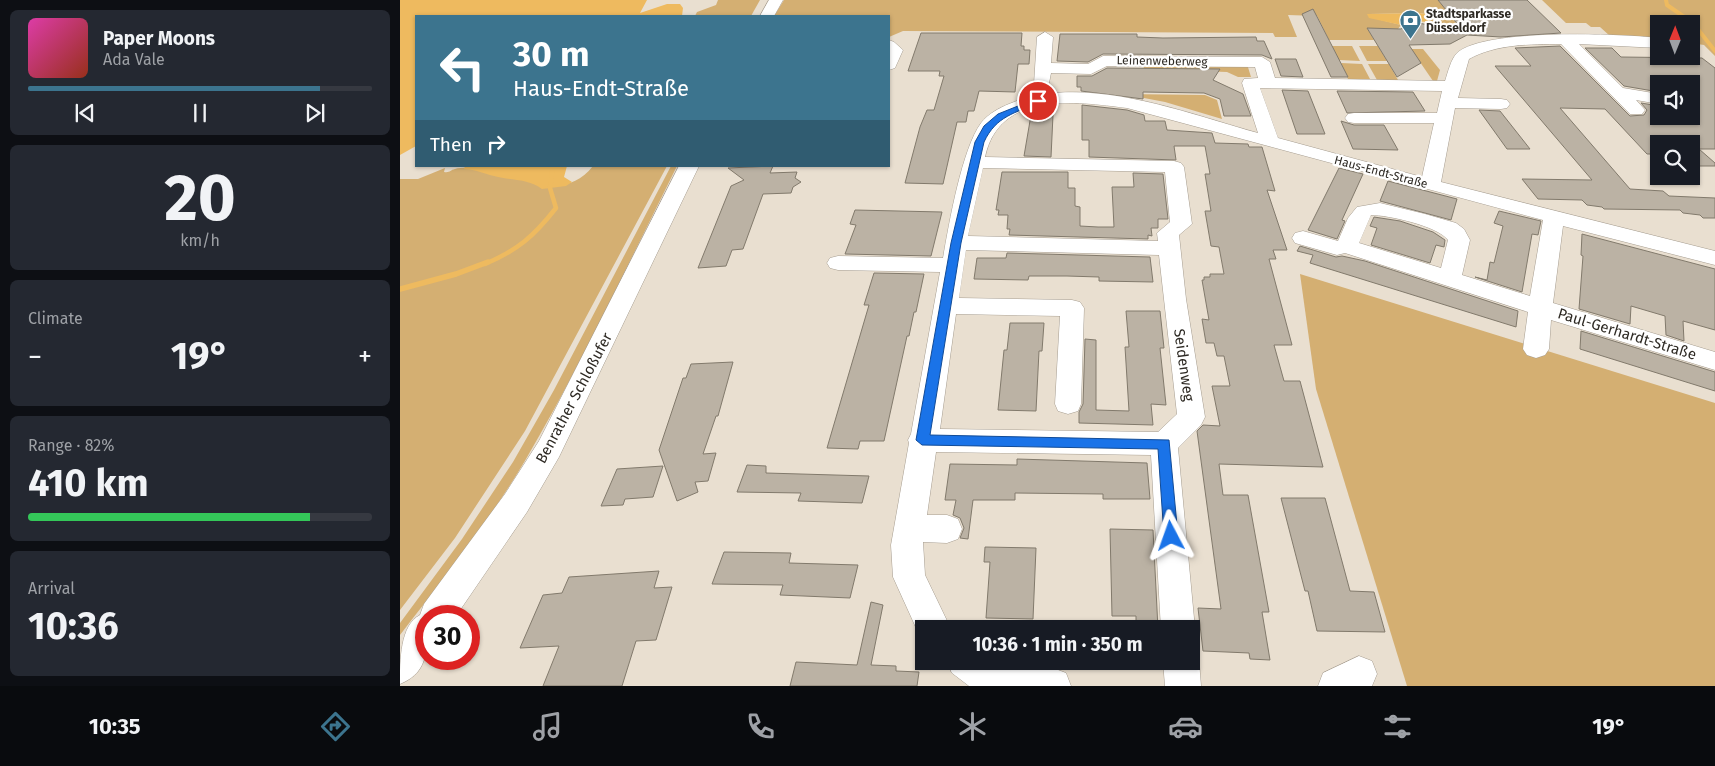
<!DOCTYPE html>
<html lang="en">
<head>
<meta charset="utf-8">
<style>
	:root { --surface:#171b24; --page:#242831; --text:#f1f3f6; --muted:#9ea1a6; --line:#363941; --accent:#3c748e }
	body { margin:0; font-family:"Fira Sans",sans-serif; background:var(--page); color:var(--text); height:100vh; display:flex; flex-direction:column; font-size:19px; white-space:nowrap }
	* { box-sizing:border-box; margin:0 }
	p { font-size:16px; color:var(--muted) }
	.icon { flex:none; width:28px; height:28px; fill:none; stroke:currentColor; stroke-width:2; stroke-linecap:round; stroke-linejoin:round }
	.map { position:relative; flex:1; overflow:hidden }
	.side { display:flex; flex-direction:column; gap:10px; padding:10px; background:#0d0f14; width:400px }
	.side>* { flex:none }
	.top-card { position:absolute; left:15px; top:15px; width:475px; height:152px; border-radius:0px; box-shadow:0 1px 4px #0004; background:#3c748e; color:#fff; overflow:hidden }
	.needle { width:32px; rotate:1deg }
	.buttons { position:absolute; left:1250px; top:15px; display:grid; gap:10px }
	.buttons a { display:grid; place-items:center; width:50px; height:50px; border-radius:0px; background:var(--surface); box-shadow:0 1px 4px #0004; font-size:25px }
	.speed { position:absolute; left:15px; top:605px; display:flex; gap:10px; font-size:25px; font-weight:700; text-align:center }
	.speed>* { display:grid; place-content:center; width:65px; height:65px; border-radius:50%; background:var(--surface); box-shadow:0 1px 4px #0004; line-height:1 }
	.speed .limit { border:8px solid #d22; background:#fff; color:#111 }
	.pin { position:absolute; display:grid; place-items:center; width:42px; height:42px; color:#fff; margin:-21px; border:2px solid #fff; border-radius:50%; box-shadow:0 1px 5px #0007 }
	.me { position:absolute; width:55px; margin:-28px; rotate:356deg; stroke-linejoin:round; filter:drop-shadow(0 0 4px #0008) }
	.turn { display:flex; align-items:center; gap:18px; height:105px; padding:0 15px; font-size:22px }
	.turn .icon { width:65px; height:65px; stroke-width:2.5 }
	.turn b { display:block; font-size:35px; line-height:42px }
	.then { display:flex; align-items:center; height:48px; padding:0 15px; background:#0003; gap:10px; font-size:19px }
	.big { font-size:38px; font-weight:700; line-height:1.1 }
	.side .widget { flex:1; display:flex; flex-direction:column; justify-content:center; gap:8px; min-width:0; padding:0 18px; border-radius:8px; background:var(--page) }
	.side .dial { align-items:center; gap:0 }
	.dial b { font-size:65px; line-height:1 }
	.song { display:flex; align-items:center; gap:15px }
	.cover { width:60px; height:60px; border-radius:8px; background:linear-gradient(135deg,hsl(320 70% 55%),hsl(10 70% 35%)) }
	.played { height:5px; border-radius:2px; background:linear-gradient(90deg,var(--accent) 85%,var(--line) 85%) }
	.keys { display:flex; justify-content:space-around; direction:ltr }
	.heat { display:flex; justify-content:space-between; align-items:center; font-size:28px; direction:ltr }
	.charge { height:8px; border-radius:4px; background:linear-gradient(90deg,#34c759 82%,var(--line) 0) }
	.trip { position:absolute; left:515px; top:620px; width:285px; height:50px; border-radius:0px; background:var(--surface); box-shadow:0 1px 4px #0004; font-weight:700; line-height:50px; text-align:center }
	.tabs { display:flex; height:80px; justify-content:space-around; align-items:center; background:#090b0e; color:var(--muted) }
	.tabs .icon { width:35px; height:35px }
	.tabs .selected { color:var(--accent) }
	.tabs b { font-size:22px; color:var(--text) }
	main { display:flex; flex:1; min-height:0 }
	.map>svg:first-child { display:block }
	.green { fill:#d4af72 }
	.water { fill:#eeba5f }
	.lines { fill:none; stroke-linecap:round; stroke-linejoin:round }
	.stream-far2 { stroke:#eeba5f; stroke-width:4 }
	.stream-far1 { stroke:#eeba5f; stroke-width:4.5 }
	.stream { stroke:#eeba5f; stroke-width:5.5 }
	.building { fill:#bbb2a4; stroke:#827a6c }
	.minor-casing { stroke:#a69d90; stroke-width:1 }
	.minor { fill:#fff; fill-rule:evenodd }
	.route { fill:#1a73e8; stroke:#114b97 }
	.labels { text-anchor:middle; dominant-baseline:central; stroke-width:4.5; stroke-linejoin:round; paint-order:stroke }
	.far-poi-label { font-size:12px; font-weight:bold; fill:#2e2a24; stroke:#fff; text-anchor:start }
	.far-street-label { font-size:12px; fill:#2e2a24; stroke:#fff }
	.street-label { font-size:15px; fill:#2e2a24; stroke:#fff }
</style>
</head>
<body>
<main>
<section class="side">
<div class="widget">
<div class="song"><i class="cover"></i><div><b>Paper Moons</b><p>Ada Vale</p></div></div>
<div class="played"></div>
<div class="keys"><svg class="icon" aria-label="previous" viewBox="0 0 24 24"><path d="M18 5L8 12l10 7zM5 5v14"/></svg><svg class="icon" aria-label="pause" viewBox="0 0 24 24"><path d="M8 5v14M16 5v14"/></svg><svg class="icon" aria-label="next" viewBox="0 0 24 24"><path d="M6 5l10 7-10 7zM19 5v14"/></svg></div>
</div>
<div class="widget dial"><b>20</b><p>km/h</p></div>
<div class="widget"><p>Climate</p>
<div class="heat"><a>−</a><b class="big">19°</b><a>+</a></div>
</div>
<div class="widget"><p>Range · 82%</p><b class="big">410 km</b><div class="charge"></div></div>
<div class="widget"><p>Arrival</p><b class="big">10:36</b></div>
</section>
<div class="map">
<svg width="1315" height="686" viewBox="0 0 1315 686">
	<rect width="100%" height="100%" fill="#e9dfd0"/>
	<g class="green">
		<path d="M318 0H360L351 16H295L297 12 316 5Z"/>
		<path d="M384 0H1038L1060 26 1040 29 1024 24 1030 20 1025 14 1019 13 970 14 981 20 1001 25 998 29H968L974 40H929L917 16 888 15 897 37H875L873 33 503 31 489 37V16H374Z"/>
		<path d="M1142 0H1315V56L1304 45 1291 43V24H1259V39L1210 36 1200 27H1191L1186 23H1166Z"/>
		<path d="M932 46H952L960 61 939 60Z"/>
		<path d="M959 46H978L987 61H967Z"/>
		<path d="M1011 49H1023L1040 70 1037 81H1033Z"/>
		<path d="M743 63 847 64 851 77H838L827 72 744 69Z"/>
		<path d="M941 63 962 64 970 79H948Z"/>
		<path d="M968 64H989L998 80H977Z"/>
		<path d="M723 94 805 95 817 100 822 119 765 102Z"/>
		<path d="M193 166H267L125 431 55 538 0 610V179H18L45 168 44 172C50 173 50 170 55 169 62 167 78 168 86 169 123 172 162 205 193 166Z"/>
		<path d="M271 166H277C228 264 181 365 126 459 89 522 44 578 0 635V623L62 539 113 462 154 390Z"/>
		<path d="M900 274 1315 403V686H1007L916 389Z"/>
	</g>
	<g class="water">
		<path d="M0 0H247L240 13 267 4H280L283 8 282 16H16V146L0 155Z"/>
		<path d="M1019 13 1025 14 1029 22 1009 21 1001 25 969 18 967 14Z"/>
		<path d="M65 166H167L164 177 172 182 166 186 142 189C127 178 111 181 94 176 82 173 77 170 64 169Z"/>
	</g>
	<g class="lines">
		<path class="stream-far2" d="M1266 0 1267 5 1293 23 1315 51"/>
		<path class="stream-far1" d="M85 264C118 250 134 236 156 208L150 188 153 166"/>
		<path class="stream" d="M0 289 56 274 88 262"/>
	</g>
	<g class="building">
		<path d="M1038 0H1127L1161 33 1101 37 1067 35 1050 44 1009 45 1021 63 997 77 967 28 1001 29 1008 25 1018 23 1063 31Z"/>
		<path d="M913 9 929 40 948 77H931L902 14Z"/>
		<path d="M521 33H622L621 46H624V50H630L629 64H618L615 92 579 91 574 111H568L566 122H557L543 184 505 183 520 127 527 110H534L544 76H539L540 71H508Z"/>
		<path d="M660 34H737V37L763 38 856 37 857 41H864L872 59 862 55 703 54 688 62 657 61Z"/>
		<path d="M1160 46 1230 116 1244 115 1247 110 1241 103 1259 106V116H1291V84H1259V92L1224 86 1185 48H1212L1221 57 1302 58 1315 68V149H1299L1315 163V166H1291V144H1259V154H1247L1205 109 1160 108 1230 189 1263 191 1269 196 1315 198V218H1303L1300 215 1283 213 1280 210 1204 209 1202 207 1187 205 1182 200 1138 199 1122 179 1192 180 1095 66H1131L1115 48Z"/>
		<path d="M875 59H896L903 77 881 76Z"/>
		<path d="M707 68 820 69 813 80 843 94 851 116H824L820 99 804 93 743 92V99L681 91V87H677V76H692Z"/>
		<path d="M882 90 908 91 925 134H897Z"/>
		<path d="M937 91 1013 92 1025 111 947 113Z"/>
		<path d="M682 105 727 110 744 115 745 121H765L767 130 812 133 815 143 848 144 849 147H862L875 191 867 190 887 250H873L876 259H869L892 345H874L884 381H900L923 467 819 464 823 495H848L869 612H862L870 660 850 659 849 653 803 651 798 608 821 609 797 431 803 425 820 426 812 386H830L824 356H817L814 343H806L802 319 809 320 802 280H804V277H810V274H824L819 247 811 246 805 211H811L805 174H810L805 146H774L776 160 689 157V140H682Z"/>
		<path d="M1079 110 1100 111 1130 149H1107Z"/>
		<path d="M631 115H653L651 157 624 156Z"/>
		<path d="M941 121 954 125H984L998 150 953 149Z"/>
		<path d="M373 166 370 173 397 172 395 178 401 182 393 187 391 193 363 194 343 249 332 250 326 266 298 268 331 186 344 180 328 168Z"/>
		<path d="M939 168 963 174 942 220 945 221 937 239 908 230Z"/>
		<path d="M602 172H668V188H675V206L680 207V226L698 227H714L712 187H734L733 173 763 174 768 219H758V228H751L752 236 748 235V239L609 235 610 229H607L608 215H598L599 210H596Z"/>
		<path d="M988 181 1057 199 1051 220 980 201Z"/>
		<path d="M455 210 542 212 531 256 445 254 456 225 450 224Z"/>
		<path d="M1099 211 1141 221 1138 235 1132 234 1122 292 1075 277 1087 280 1090 262 1094 263 1103 226 1094 223Z"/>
		<path d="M974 217 1000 221 1033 232 1045 240 1044 247 1036 245 1030 263 971 245 977 228 970 226Z"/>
		<path d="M1182 234 1315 269V330L1283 321 1284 341 1266 335 1265 316 1231 306 1230 324 1179 309 1183 256 1181 255Z"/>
		<path d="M900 246 936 257 942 256 965 261 1118 311 1116 327 910 263 913 255 897 251Z"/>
		<path d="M607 253 750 257 753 282 699 281V277L667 276H629L628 280 574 279 577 258H606Z"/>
		<path d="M474 273 524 274 516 312H514L509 336H507L484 441H460L458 449 427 448 469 305H464Z"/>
		<path d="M726 311H760L764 348H760L766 405 751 404 753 425 679 423V412L683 404 685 339 696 340V410L729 411 725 347H729Z"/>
		<path d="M610 323H644L642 351H639L636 411 598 410 604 350H607Z"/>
		<path d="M1181 331 1315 372V391L1180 349Z"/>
		<path d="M333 362 318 416H316L303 454 316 453 308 481 295 482 298 492 277 501 259 450 283 378H286L291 364Z"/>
		<path d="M617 459 747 463 750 499H703V494L615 493V500H573L568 539 560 538 564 528 560 518 553 515 556 500H545L550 464 617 465Z"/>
		<path d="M347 465 366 466V473L469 476 462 503 398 501 401 493 337 492Z"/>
		<path d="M263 466 253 497 225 499 223 505 201 506 217 469Z"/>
		<path d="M881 498H925L950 591 974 592 985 632 917 631 908 591H905Z"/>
		<path d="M710 529 753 530 758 629H736V616H712Z"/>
		<path d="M585 547 636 548 633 619 586 618 590 562H584Z"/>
		<path d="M324 552 391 553 389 563 458 565 450 598 380 595 383 585 312 584Z"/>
		<path d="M259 571 254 588 272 587 256 640 236 641 222 686H143L159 646 120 648 143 595 162 593 169 577Z"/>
		<path d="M471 602 483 605 471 665 496 666V671L519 672 517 686H390L396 662 457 665Z"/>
	</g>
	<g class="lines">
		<defs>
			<g id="minor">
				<path d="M369 0H383L374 16H360Z"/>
				<path d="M645 32 653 37 651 63 688 64 703 56 862 57 870 62 875 78 1045 81C1048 72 1051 59 1057 53 1085 28 1220 34 1259 38V48L1179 44 1223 88 1259 94V104L1236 100 1245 110 1242 114H1230L1161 44C1131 44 1096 44 1069 59L1058 98 1101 99 1107 100 1110 104 1107 108 1101 109 1055 108 1041 182 1315 251V265L1163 226 1153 303 1315 352V370L1151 320 1149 349 1145 355 1136 358 1127 355 1123 349 1128 312 945 253 937 255 895 243 892 238 895 233 903 231 938 241 948 218 957 207 980 203 1025 214 1056 223 1064 229 1070 240 1062 275 1130 296 1143 220 727 108C675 101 599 91 585 157L774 161 781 163 784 167 792 224 779 235 786 299 805 417 801 425 778 448 795 629 791 638V629H761L751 455 536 452 527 515H547L558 519 562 529 558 539 547 543 523 542 525 575 551 629H524V642L522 641 493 577 491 545 509 443 508 440 511 434 540 272 438 270 430 268 427 263 430 258 438 256 543 258C549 223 562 149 581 123 588 114 599 108 609 104 683 72 785 113 858 133L842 83 844 79 858 78 855 67 707 66 691 74 651 73 648 88H636L634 84 637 37ZM860 88 1042 91 1037 113H954L948 114 945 118 948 122 954 123H1034L1022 177 878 138ZM583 168 765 172 770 222 757 233 758 241 568 236ZM971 215C988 215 1038 226 1048 240L1041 268 959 243ZM566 250 759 255 777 414 758 432 540 429 556 314 660 316 655 404 658 411 668 414 678 411 681 404 684 308 680 302 672 300 559 298Z"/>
				<path d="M489 40 494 42 503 50 495 68 489 70Z"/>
				<path d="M1291 43 1297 45 1300 48 1297 51 1291 53Z"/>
				<path d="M279 166H299L159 457 127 512 56 616H26C26 645 32 671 0 684 0 661 0 625 20 615L24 604 105 494 139 441Z"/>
				<path d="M791 648 799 661 801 686H765L763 661H791Z"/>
				<path d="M959 656 972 661 977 674 972 686H918L923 673Z"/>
				<path d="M546 661H595L601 665 653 668 666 673 671 686H569L552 673Z"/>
			</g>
		</defs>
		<use href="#minor" class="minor-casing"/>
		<use href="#minor" class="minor"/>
	</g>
	<path class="route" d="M638 98 642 101 641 102C615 113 596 116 584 142L561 243 530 435 769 440 778 536 776 541 771 543 766 541 764 536 758 449 522 445 516 440 551 243 575 142 584 126 598 114Z"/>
	<defs>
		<symbol id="bank-pin" viewBox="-11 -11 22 30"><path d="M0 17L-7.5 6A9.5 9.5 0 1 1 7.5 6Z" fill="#3c748e" stroke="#fff"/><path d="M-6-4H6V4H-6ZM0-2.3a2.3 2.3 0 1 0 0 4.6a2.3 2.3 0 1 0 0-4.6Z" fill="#fff"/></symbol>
	</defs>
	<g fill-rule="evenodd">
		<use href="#bank-pin" x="998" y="8" width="25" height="34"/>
	</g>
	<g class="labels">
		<g class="far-poi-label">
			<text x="1026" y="14">Stadtsparkasse<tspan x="1026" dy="14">Düsseldorf</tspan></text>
		</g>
		<g class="far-street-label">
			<text transform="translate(762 61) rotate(1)">Leinenweberweg</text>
			<text transform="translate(981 172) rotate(15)">Haus-Endt-Straße</text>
		</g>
		<g class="street-label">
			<text transform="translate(1227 334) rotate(17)">Paul-Gerhardt-Straße</text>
			<text transform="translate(784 365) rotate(82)">Seidenweg</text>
			<text transform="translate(174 398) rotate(-62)">Benrather Schloßufer</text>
		</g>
	</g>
</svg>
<div class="buttons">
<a><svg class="needle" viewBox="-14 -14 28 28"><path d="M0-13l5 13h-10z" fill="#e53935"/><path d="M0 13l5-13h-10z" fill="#9ea1a6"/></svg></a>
<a><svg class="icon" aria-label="sound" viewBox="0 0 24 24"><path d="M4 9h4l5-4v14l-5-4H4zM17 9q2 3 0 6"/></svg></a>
<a><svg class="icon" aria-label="search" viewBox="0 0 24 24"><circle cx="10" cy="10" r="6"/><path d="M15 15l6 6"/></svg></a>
</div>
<div class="speed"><div class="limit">30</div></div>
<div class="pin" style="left:638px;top:101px;background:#d93025"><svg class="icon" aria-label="arrive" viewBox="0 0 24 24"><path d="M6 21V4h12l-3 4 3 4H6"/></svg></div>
<svg class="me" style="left:771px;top:536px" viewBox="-20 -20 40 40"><path d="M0-17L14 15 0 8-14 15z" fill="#1a73e8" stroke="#fff" stroke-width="4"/></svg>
<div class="trip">10:36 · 1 min · 350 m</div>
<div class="top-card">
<div class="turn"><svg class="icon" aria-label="left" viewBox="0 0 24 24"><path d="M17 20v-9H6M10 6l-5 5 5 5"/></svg><div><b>30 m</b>Haus-Endt-Straße</div></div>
<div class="then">Then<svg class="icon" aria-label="right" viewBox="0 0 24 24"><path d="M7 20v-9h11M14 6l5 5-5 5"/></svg></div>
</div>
</div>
</main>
<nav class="tabs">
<b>10:35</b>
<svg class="icon selected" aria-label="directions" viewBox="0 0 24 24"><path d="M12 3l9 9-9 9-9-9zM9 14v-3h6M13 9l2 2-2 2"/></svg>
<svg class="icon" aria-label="music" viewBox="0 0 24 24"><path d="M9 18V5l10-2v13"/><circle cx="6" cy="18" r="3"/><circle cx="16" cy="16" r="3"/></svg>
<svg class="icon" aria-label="phone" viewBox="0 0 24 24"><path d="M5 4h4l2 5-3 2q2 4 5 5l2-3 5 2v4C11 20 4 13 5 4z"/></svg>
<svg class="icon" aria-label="climate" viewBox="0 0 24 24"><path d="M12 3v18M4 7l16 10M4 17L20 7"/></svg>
<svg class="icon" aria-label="car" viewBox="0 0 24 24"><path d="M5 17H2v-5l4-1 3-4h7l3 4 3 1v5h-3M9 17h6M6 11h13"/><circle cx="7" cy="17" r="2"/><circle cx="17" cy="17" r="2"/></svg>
<svg class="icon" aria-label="filters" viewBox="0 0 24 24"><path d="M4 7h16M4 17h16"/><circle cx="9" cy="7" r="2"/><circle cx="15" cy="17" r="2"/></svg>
<b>19°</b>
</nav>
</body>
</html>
